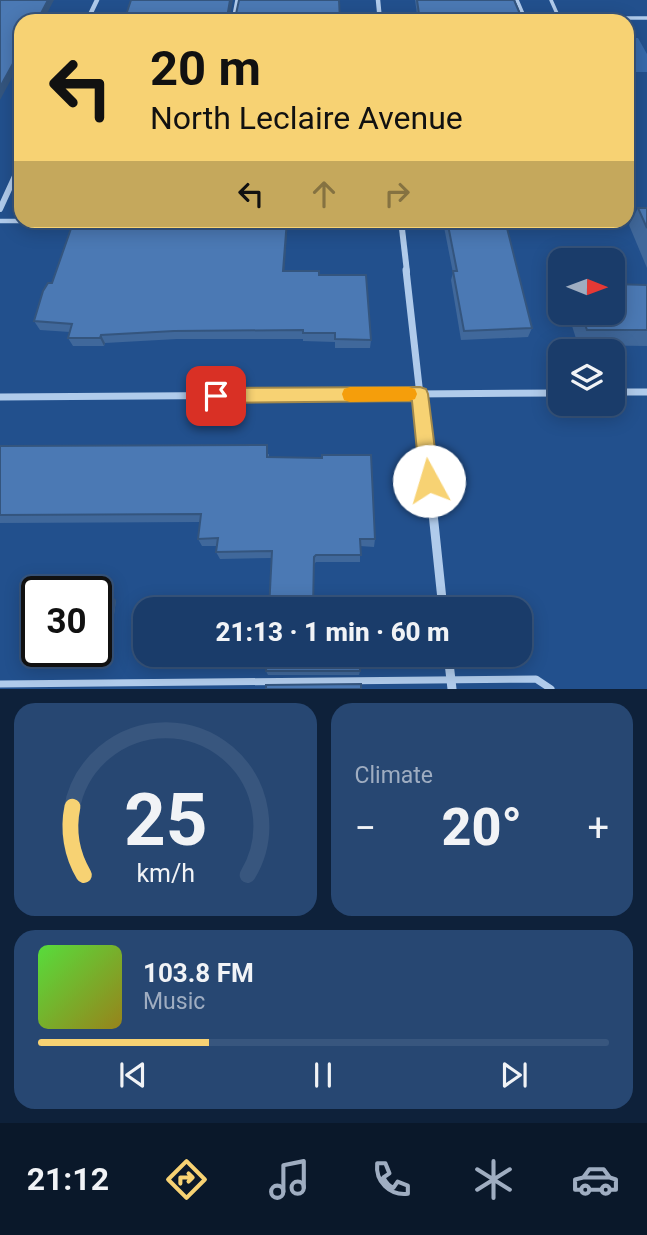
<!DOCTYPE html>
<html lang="en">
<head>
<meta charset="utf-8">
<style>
	:root { --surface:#1a3c6a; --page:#274772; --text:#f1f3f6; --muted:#9fadc1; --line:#38567e; --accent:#f7d273 }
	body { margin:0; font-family:Roboto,sans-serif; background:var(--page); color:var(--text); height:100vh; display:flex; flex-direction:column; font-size:26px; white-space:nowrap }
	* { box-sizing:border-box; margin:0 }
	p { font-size:23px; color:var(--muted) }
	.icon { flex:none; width:38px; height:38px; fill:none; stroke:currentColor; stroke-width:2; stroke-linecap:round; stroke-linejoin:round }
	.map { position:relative; height:689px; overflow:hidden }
	.details { display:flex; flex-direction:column; gap:14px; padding:14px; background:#0e213a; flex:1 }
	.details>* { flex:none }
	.hud { position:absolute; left:14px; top:14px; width:620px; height:214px; border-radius:21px; box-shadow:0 4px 18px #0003,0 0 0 2px var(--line); background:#f7d273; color:#111; overflow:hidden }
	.needle { width:46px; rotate:91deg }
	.fabs { position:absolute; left:548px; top:248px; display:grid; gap:14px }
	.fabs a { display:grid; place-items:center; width:77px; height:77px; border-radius:14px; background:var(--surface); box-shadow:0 4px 18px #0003,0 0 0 2px var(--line); font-size:35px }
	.speed { position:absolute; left:21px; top:576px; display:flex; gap:14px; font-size:35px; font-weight:700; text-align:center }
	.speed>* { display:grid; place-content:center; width:91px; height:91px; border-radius:50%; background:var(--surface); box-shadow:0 4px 18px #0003,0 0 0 2px var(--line); line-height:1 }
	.speed .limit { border:4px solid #111; border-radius:10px; background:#fff; color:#111 }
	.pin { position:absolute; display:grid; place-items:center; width:60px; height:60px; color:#fff; margin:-30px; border-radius:14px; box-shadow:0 4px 10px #0006 }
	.me { position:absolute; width:77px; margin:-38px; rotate:354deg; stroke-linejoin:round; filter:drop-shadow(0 0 5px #0008) }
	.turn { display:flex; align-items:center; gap:24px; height:147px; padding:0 21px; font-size:32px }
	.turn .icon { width:91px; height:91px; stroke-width:2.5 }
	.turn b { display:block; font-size:49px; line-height:60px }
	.lanes { display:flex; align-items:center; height:66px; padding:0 21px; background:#0003; justify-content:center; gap:35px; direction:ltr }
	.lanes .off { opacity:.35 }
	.big { font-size:52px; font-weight:800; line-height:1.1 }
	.details .widget { flex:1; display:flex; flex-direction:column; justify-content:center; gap:10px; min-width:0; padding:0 24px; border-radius:21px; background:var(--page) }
	.details .dial { align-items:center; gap:0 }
	.dial svg { height:182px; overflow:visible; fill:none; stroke:var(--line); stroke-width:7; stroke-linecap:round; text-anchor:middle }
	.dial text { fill:var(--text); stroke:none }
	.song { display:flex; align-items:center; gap:21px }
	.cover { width:84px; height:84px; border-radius:10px; background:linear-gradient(135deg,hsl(110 70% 55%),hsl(50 70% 35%)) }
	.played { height:7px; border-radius:4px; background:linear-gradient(90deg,var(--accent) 30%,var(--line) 30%) }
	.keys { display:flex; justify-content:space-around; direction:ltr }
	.heat { display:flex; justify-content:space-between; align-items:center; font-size:38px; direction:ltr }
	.details .tiles { flex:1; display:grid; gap:14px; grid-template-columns:1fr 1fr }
	.widget:last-child { grid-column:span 2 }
	.trip { position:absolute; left:133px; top:597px; width:399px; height:70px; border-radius:21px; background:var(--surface); box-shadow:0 4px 18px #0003,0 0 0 2px var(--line); font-weight:800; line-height:70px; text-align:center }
	.tab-bar { display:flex; height:112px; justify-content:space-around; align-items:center; background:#0a182a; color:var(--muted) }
	.tab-bar .icon { width:49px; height:49px }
	.tab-bar .on { color:var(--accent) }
	.tab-bar b { font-size:32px; color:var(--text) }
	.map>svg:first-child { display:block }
	.green { fill:#3669aa }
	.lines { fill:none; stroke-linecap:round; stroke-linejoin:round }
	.service-far2 { stroke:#b0cbeb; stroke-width:3.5 }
	.service-far1 { stroke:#b0cbeb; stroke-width:4.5 }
	.service { stroke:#b0cbeb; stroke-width:7 }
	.minor-far3 { stroke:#b0cbeb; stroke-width:4.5 }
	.minor-far2 { stroke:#b0cbeb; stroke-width:6 }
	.minor-far1 { stroke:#b0cbeb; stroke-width:7 }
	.minor { stroke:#b0cbeb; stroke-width:9 }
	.wall { fill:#40689b }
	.shaded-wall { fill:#34557e }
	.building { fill:#4b79b4; stroke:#34557e; stroke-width:2 }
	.route { fill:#f7d273; stroke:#a1884b; stroke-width:2 }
	.slow { fill:#f59e0b }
</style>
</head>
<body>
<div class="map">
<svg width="647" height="689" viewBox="0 0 647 689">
	<rect width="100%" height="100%" fill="#22508d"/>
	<path class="green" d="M627 38H638L647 54V72H627Z"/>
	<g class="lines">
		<g class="service-far2">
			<path d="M517 0 526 21"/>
			<path d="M551 0 559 18H647"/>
			<path d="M233 21 237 0"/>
		</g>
		<path class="service-far1" d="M0 221H80"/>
		<path class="service" d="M0 684 536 679 551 689"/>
		<g class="minor-far3">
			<path d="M378 0 380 21"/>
			<path d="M87 21 97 0"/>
		</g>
		<g class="minor-far2">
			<path d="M0 209 21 163"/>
			<path d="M401 220 407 272"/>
		</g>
		<g class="minor-far1">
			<path d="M406 270 427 458"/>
			<path d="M612 392H647"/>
			<path d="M0 397 560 393"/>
		</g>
		<g class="minor">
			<path d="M427 456 443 609"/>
			<path d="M448 654 452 689"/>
		</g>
	</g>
	<g class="wall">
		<path d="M415 0H514L523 21H418Z"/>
		<path d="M638 208H647V268L629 225Z"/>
		<path d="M445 220H505L532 328 528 337 461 340 451 280 453 273 444 227Z"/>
		<path d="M284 271 319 275 371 340 370 348H335V342L303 341V339H177L105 343 104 346H73L68 338 70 332 40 330 34 321 52 283Z"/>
		<path d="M647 285V346L578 345 568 313H612Z"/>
		<path d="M0 446 269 454V457L375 539 374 547 360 546V562H316L269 609 272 558 220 559 216 552 217 546H202L198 539 200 522 0 523Z"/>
		<path d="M96 597 116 600 109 651H96Z"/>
		<path d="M266 671H360L359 675H268Z"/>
	</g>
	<g class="shaded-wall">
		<path d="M48 0H54L43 21H37Z"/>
		<path d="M230 0H233L229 21 228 12Z"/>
		<path d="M21 49V61L0 100V87Z"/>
		<path d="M287 220H288L284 279 283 271Z"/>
		<path d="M101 335 105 343 104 346 100 338Z"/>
		<path d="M113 597 116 600 109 651 105 648Z"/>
	</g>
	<g class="building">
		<path d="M0 0H48L37 21H21V49L0 87Z"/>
		<path d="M131 0H230L228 12 232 17 236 14 239 0H339L340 21H124Z"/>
		<path d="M417 0H514L523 21H420Z"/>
		<path d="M638 208H647V228Z"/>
		<path d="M74 220H287L283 271H319V275H366L371 340 335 339V333H303V330L174 331 101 335 100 338H68L72 324 34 321 43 291 48 283H52Z"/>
		<path d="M447 220H505L532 328 464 331 453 271H457Z"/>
		<path d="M612 284 647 285V330H587L581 313H612Z"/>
		<path d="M267 445V457L322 458V455H371L375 539H360L361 555H316L314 557 313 608 370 609H269L272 551 216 552 218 538 198 539 201 514 0 515V446Z"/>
		<path d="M96 597H113L105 648H96Z"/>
		<path d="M267 654H360V671H266Z"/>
		<path d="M361 684V689H266V685Z"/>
	</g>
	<path class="route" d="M420 387 426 389 428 394 439 481 436 488 429 490 423 488 420 481 412 401 216 403 210 401 208 396 210 390 216 388Z"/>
	<path class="slow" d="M350 387H409L415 389 417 394 415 399 409 401 350 402 344 400 342 394 344 389Z"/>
</svg>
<div class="fabs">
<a><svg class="needle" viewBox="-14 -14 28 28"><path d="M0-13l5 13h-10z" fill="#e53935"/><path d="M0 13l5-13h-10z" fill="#9fadc1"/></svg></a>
<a><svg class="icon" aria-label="layers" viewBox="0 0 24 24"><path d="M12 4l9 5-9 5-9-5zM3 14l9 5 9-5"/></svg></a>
</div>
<div class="speed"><div class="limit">30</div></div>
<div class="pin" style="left:216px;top:396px;background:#d93025"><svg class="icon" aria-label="arrive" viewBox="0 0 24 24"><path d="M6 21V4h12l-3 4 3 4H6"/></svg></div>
<svg class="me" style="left:429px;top:481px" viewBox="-20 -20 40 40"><circle r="19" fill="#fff"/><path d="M0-13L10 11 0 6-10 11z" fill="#f7d273"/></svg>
<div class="trip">21:13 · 1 min · 60 m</div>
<div class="hud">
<div class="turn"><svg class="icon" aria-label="left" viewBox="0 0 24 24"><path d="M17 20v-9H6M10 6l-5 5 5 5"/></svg><div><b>20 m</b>North Leclaire Avenue</div></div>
<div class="lanes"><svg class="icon" aria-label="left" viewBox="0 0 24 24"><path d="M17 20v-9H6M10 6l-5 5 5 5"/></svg><svg class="icon off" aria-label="ahead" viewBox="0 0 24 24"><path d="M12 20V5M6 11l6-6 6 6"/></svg><svg class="icon off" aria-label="right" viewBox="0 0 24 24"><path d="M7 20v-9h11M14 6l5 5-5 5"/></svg></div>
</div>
</div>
<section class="details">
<div class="tiles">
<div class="widget dial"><svg viewBox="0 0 100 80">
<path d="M14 69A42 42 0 1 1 86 69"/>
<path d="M14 69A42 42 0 0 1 9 39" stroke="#f7d273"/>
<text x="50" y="56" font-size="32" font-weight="700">25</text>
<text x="50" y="72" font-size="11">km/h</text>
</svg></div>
<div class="widget"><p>Climate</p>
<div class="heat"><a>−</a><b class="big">20°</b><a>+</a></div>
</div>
<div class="widget">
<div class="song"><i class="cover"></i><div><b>103.8 FM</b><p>Music</p></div></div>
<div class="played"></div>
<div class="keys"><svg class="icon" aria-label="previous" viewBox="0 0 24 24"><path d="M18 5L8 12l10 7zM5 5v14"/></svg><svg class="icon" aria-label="pause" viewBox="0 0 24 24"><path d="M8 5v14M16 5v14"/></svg><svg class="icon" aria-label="next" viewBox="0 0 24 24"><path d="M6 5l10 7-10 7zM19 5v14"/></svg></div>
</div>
</div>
</section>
<nav class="tab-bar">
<b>21:12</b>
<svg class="icon on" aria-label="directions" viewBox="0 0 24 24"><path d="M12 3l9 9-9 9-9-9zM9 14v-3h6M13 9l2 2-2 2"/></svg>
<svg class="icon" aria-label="music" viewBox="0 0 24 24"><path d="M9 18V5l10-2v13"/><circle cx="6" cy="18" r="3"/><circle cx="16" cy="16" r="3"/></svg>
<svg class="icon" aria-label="phone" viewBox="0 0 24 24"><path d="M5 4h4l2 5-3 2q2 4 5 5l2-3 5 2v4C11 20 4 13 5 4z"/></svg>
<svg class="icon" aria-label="climate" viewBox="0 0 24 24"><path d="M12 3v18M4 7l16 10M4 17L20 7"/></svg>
<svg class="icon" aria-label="car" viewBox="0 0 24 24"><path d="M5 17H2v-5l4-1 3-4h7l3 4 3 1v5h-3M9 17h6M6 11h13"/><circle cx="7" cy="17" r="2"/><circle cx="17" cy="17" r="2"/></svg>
</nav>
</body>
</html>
